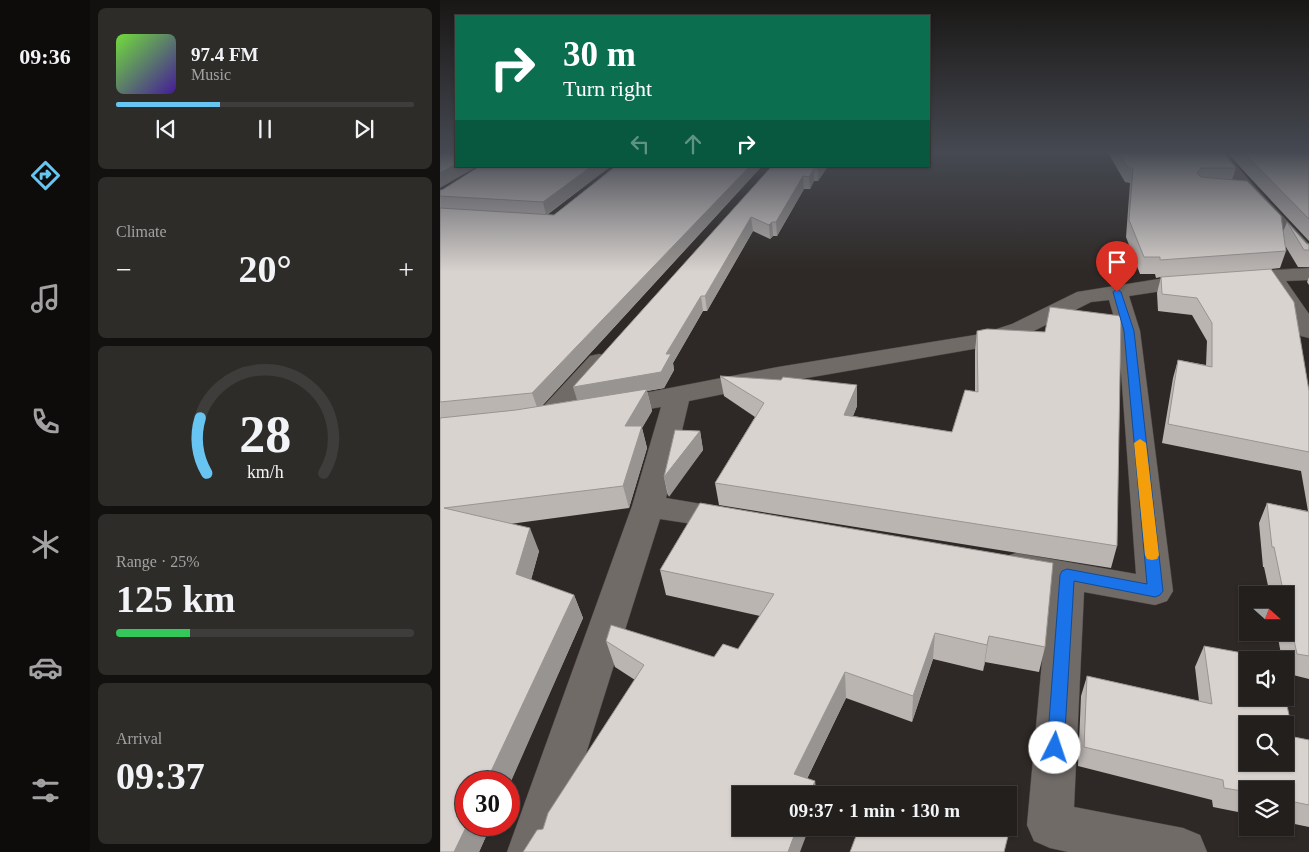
<!DOCTYPE html>
<html lang="en">
<head>
<meta charset="utf-8">
<style>
	:root { --surface:#221f1c; --page:#2e2c29; --text:#f1f3f6; --muted:#a2a2a3; --line:#3f3d3b; --accent:#68c4f0 }
	body { margin:0; font-family:Georgia,serif; background:var(--page); color:var(--text); height:100vh; display:flex; flex-direction:column; font-size:19px; white-space:nowrap }
	* { box-sizing:border-box; margin:0 }
	p { font-size:16px; color:var(--muted) }
	.icon { flex:none; width:28px; height:28px; fill:none; stroke:currentColor; stroke-width:2; stroke-linecap:round; stroke-linejoin:round }
	.map { position:relative; flex:1; overflow:hidden }
	.sheet { display:flex; flex-direction:column; gap:8px; padding:8px; background:#13110f; width:350px }
	.sheet>* { flex:none }
	.guide { position:absolute; left:15px; top:15px; width:475px; height:152px; border-radius:0px; box-shadow:0 1px 4px #0004,0 0 0 1px var(--line); background:#0b6e4f; color:#fff; overflow:hidden }
	.needle { width:32px; rotate:111deg }
	.tools { position:absolute; left:799px; top:586px; display:grid; gap:10px }
	.tools a { display:grid; place-items:center; width:55px; height:55px; border-radius:0px; background:var(--surface); box-shadow:0 1px 4px #0004,0 0 0 1px var(--line); font-size:25px }
	.speed { position:absolute; left:15px; top:771px; display:flex; gap:10px; font-size:25px; font-weight:700; text-align:center }
	.speed>* { display:grid; place-content:center; width:65px; height:65px; border-radius:50%; background:var(--surface); box-shadow:0 1px 4px #0004,0 0 0 1px var(--line); line-height:1 }
	.speed .limit { border:8px solid #d22; background:#fff; color:#111 }
	.pin { position:absolute; display:grid; place-items:center; width:42px; height:42px; color:#fff; margin:-51px -21px; border-radius:50% 50% 50% 0; rotate:-45deg; box-shadow:0 0 5px #0007 }
	.pin .icon { rotate:45deg }
	.me { position:absolute; width:55px; margin:-28px; rotate:4deg; stroke-linejoin:round; filter:drop-shadow(0 0 4px #0008) }
	.turn { display:flex; align-items:center; gap:18px; height:105px; padding:0 25px; font-size:22px }
	.turn .icon { width:65px; height:65px; stroke-width:2.5 }
	.turn b { display:block; font-size:35px; line-height:42px }
	.lanes { display:flex; align-items:center; height:48px; padding:0 25px; background:#0003; justify-content:center; gap:25px; direction:ltr }
	.lanes .off { opacity:.35 }
	.big { font-size:38px; font-weight:700; line-height:1.1 }
	.sheet .card { flex:1; display:flex; flex-direction:column; justify-content:center; gap:8px; min-width:0; padding:0 18px; border-radius:8px; background:var(--page) }
	.sheet .dial { align-items:center; gap:0 }
	.dial svg { height:130px; overflow:visible; fill:none; stroke:var(--line); stroke-width:7; stroke-linecap:round; text-anchor:middle }
	.dial text { fill:var(--text); stroke:none }
	.song { display:flex; align-items:center; gap:15px }
	.cover { width:60px; height:60px; border-radius:8px; background:linear-gradient(135deg,hsl(100 70% 55%),hsl(260 70% 35%)) }
	.played { height:5px; border-radius:2px; background:linear-gradient(90deg,var(--accent) 35%,var(--line) 35%) }
	.keys { display:flex; justify-content:space-around; direction:ltr }
	.heat { display:flex; justify-content:space-between; align-items:center; font-size:28px; direction:ltr }
	.charge { height:8px; border-radius:4px; background:linear-gradient(90deg,#34c759 25%,var(--line) 0) }
	.trip { position:absolute; left:292px; top:786px; width:285px; height:50px; border-radius:0px; background:var(--surface); box-shadow:0 1px 4px #0004,0 0 0 1px var(--line); font-weight:700; line-height:50px; text-align:center }
	main { display:flex; flex:1; min-height:0 }
	.dock { display:flex; flex-direction:column; width:90px; justify-content:space-around; align-items:center; background:#0e0c0b; color:var(--muted) }
	.dock .icon { width:35px; height:35px }
	.dock .current { color:var(--accent) }
	.dock b { font-size:22px; color:var(--text) }
	.map>svg:first-child { display:block }
	.lines { fill:none; stroke-linecap:round; stroke-linejoin:round }
	.minor-casing { stroke:#4a4643; stroke-width:1 }
	.minor { fill:#716b68; fill-rule:evenodd }
	.wall { fill:#bbb5b2 }
	.shaded-wall { fill:#989491 }
	.building { fill:#d9d3cf; stroke:#989491; fill-rule:evenodd }
	.route { fill:#1a73e8; stroke:#114b97 }
	.slow { fill:#f59e0b }
</style>
</head>
<body>
<main>
<nav class="dock">
<b>09:36</b>
<svg class="icon current" aria-label="directions" viewBox="0 0 24 24"><path d="M12 3l9 9-9 9-9-9zM9 14v-3h6M13 9l2 2-2 2"/></svg>
<svg class="icon" aria-label="music" viewBox="0 0 24 24"><path d="M9 18V5l10-2v13"/><circle cx="6" cy="18" r="3"/><circle cx="16" cy="16" r="3"/></svg>
<svg class="icon" aria-label="phone" viewBox="0 0 24 24"><path d="M5 4h4l2 5-3 2q2 4 5 5l2-3 5 2v4C11 20 4 13 5 4z"/></svg>
<svg class="icon" aria-label="climate" viewBox="0 0 24 24"><path d="M12 3v18M4 7l16 10M4 17L20 7"/></svg>
<svg class="icon" aria-label="car" viewBox="0 0 24 24"><path d="M5 17H2v-5l4-1 3-4h7l3 4 3 1v5h-3M9 17h6M6 11h13"/><circle cx="7" cy="17" r="2"/><circle cx="17" cy="17" r="2"/></svg>
<svg class="icon" aria-label="filters" viewBox="0 0 24 24"><path d="M4 7h16M4 17h16"/><circle cx="9" cy="7" r="2"/><circle cx="15" cy="17" r="2"/></svg>
</nav>
<section class="sheet">
<div class="card">
<div class="song"><i class="cover"></i><div><b>97.4 FM</b><p>Music</p></div></div>
<div class="played"></div>
<div class="keys"><svg class="icon" aria-label="previous" viewBox="0 0 24 24"><path d="M18 5L8 12l10 7zM5 5v14"/></svg><svg class="icon" aria-label="pause" viewBox="0 0 24 24"><path d="M8 5v14M16 5v14"/></svg><svg class="icon" aria-label="next" viewBox="0 0 24 24"><path d="M6 5l10 7-10 7zM19 5v14"/></svg></div>
</div>
<div class="card"><p>Climate</p>
<div class="heat"><a>−</a><b class="big">20°</b><a>+</a></div>
</div>
<div class="card dial"><svg viewBox="0 0 100 80">
<path d="M14 69A42 42 0 1 1 86 69"/>
<path d="M14 69A42 42 0 0 1 10 35" stroke="#68c4f0"/>
<text x="50" y="56" font-size="32" font-weight="700">28</text>
<text x="50" y="72" font-size="11">km/h</text>
</svg></div>
<div class="card"><p>Range · 25%</p><b class="big">125 km</b><div class="charge"></div></div>
<div class="card"><p>Arrival</p><b class="big">09:37</b></div>
</section>
<div class="map">
<svg width="869" height="852" viewBox="0 0 869 852">
	<rect width="100%" height="100%" fill="#2e2926"/>
	<g class="lines">
		<defs>
			<g id="minor">
				<path d="M772 153H786L814 186 869 244V261L862 259 802 192Z"/>
				<path d="M869 268V280L846 281 869 314V338L861 336 826 283 798 284 791 282 788 278 791 274 798 272Z"/>
				<path d="M755 275 762 277 765 281 762 285 689 296 700 331 733 591 727 601 715 605 644 592 634 807 743 828 760 835 767 852H628L610 848 594 841 587 825 609 585 564 575 559 566 564 557 576 553 696 574 678 331 669 300 651 302 588 334 545 347 338 383 249 401 226 498 303 511 308 519 303 527 292 530 220 519 115 852H67L192 506 221 407 172 415 163 413 159 407 163 401 338 367 541 334 572 324 637 292 731 277Z"/>
				<path d="M159 354 168 356 171 361 168 366 117 425 107 427 97 425 93 419 97 413 150 356Z"/>
			</g>
		</defs>
		<use href="#minor" class="minor-casing"/>
		<use href="#minor" class="minor"/>
	</g>
	<g class="wall">
		<path d="M668 153H784L796 168 792 180 843 232 847 222 867 244H869V267H858L846 247V251L840 268 831 269 869 391V679L845 673V660H842L837 632H845V595H830L824 567H823L819 523 827 503 868 511 861 471 722 443 733 378 738 360 766 365 767 341 752 315 718 311 717 293 721 277 716 278 715 274H700L686 237 690 183 685 182Z"/>
		<path d="M787 153H866L869 155V241Z"/>
		<path d="M171 166 107 215H114L176 166H322L102 406 137 400 332 166H388L378 181H374L370 189H364L337 236H333L330 239 313 231 267 311H263L233 363 234 370 224 388 207 391 212 411 202 428 207 448 189 508 70 524 99 551 91 580 134 595 143 618 39 852H0V190Z"/>
		<path d="M869 277V285L867 282Z"/>
		<path d="M537 331 677 546 671 568 279 505 275 483 315 417 284 396 280 376 417 406 413 416 512 432 535 392V351Z"/>
		<path d="M260 431 263 450 228 496 224 477Z"/>
		<path d="M220 570 605 647 599 672 545 662 543 671 493 659 472 722 406 698 367 779 375 781 376 795H301L103 829 195 680 175 667 166 641 274 657 298 649 320 616 226 595Z"/>
		<path d="M764 646 854 737 869 740V827L845 822V790H808V814L773 807 772 800 638 766 641 696 647 676 759 701 755 667Z"/>
	</g>
	<g class="shaded-wall">
		<path d="M16 164V166H38L0 188V173Z"/>
		<path d="M152 166H171L106 215 103 202Z"/>
		<path d="M310 166H322L98 410 92 393Z"/>
		<path d="M380 166H388L378 181V169Z"/>
		<path d="M374 169V181L370 189 369 177Z"/>
		<path d="M363 176 364 189 337 236 336 222Z"/>
		<path d="M311 217 313 231 267 311 265 296Z"/>
		<path d="M332 222 333 236 330 239 329 225Z"/>
		<path d="M261 296 263 311 233 363 234 370 224 388 207 391 212 411 202 428 207 448 189 508 183 486 191 448 138 403 133 387 226 354Z"/>
		<path d="M417 385V406L405 436 404 415Z"/>
		<path d="M260 431 263 450 229 497 224 477Z"/>
		<path d="M90 528 99 551 86 597 76 574Z"/>
		<path d="M134 595 143 618 69 786V782H46Z"/>
		<path d="M495 633 493 659 472 722 473 696Z"/>
		<path d="M549 636 545 662 543 671 547 645Z"/>
		<path d="M405 672 406 698 359 795 354 774Z"/>
		<path d="M375 781 376 795H369Z"/>
		<path d="M27 825H51L39 852H14Z"/>
		<path d="M357 828H369L360 852H348Z"/>
	</g>
	<g class="building">
		<path d="M0 153H16V164L0 173Z"/>
		<path d="M679 153H784L796 168H761L757 173 761 177 807 181 841 216 846 251 720 260V257H704L689 220 693 168H688Z"/>
		<path d="M804 153H866L869 155V219Z"/>
		<path d="M40 166H152L103 202 0 196V190H2Z"/>
		<path d="M176 166H310L92 393 0 402V208L114 215Z"/>
		<path d="M332 166H380L378 169H374L369 177 363 176 336 222H332L329 225 311 217 265 296H261L226 354H231L221 372 133 387Z"/>
		<path d="M847 222 867 244H869V250H864Z"/>
		<path d="M831 269 854 302 869 391V452L728 424 738 360 772 367V323L757 298 722 294 721 277Z"/>
		<path d="M610 307 681 316 677 546 275 483 324 403 280 376 341 380 343 377 417 385 404 415 512 432 525 390 538 392 537 331 547 329 605 332Z"/>
		<path d="M207 389 185 426H202L183 486 4 508 90 528 76 574 134 595 46 782H26L27 825 14 852H0V418L76 410Z"/>
		<path d="M235 430 260 431 224 477Z"/>
		<path d="M260 503 613 563 605 647 549 636 547 645 495 633 473 696 405 672 354 774 375 781 369 795H301V828H357L348 852H83L97 830 103 829 108 813 204 665 166 641 171 625 274 657 283 644 298 649 334 594 220 570Z"/>
		<path d="M827 503 869 512V656L857 654 845 598V595H844L834 547H832Z"/>
		<path d="M764 646 836 659V660H808V698L845 697 854 737 869 740V805L845 800V790H808V792L784 788 783 780 644 747 647 676 772 704ZM808 725H845V762H808Z"/>
		<path d="M434 787 457 795H431Z"/>
		<path d="M419 828H546L568 836 564 852H410Z"/>
	</g>
	<linearGradient id="sky" x2="0" y2="1"><stop stop-color="#191715"/><stop offset="0.56" stop-color="#464952"/><stop offset="1" stop-color="#464952" stop-opacity="0"/></linearGradient>
	<rect width="869" height="272" fill="url(#sky)"/>
	<path class="route" d="M677 289 681 292 694 331 723 591 720 595 715 597 634 581 624 748 622 754 615 756 609 754 607 748 620 575 622 571 627 569 707 584 684 331 673 292Z"/>
	<path class="slow" d="M700 439 706 443 719 555 717 559 712 560 707 559 705 555 694 443Z"/>
</svg>
<div class="tools">
<a><svg class="needle" viewBox="-14 -14 28 28"><path d="M0-13l5 13h-10z" fill="#e53935"/><path d="M0 13l5-13h-10z" fill="#a2a2a3"/></svg></a>
<a><svg class="icon" aria-label="sound" viewBox="0 0 24 24"><path d="M4 9h4l5-4v14l-5-4H4zM17 9q2 3 0 6"/></svg></a>
<a><svg class="icon" aria-label="search" viewBox="0 0 24 24"><circle cx="10" cy="10" r="6"/><path d="M15 15l6 6"/></svg></a>
<a><svg class="icon" aria-label="layers" viewBox="0 0 24 24"><path d="M12 4l9 5-9 5-9-5zM3 14l9 5 9-5"/></svg></a>
</div>
<div class="speed"><div class="limit">30</div></div>
<div class="pin" style="left:677px;top:292px;background:#d93025"><svg class="icon" aria-label="arrive" viewBox="0 0 24 24"><path d="M6 21V4h12l-3 4 3 4H6"/></svg></div>
<svg class="me" style="left:615px;top:748px" viewBox="-20 -20 40 40"><circle r="19" fill="#fff"/><path d="M0-13L10 11 0 6-10 11z" fill="#1a73e8"/></svg>
<div class="trip">09:37 · 1 min · 130 m</div>
<div class="guide">
<div class="turn"><svg class="icon" aria-label="right" viewBox="0 0 24 24"><path d="M7 20v-9h11M14 6l5 5-5 5"/></svg><div><b>30 m</b>Turn right</div></div>
<div class="lanes"><svg class="icon off" aria-label="left" viewBox="0 0 24 24"><path d="M17 20v-9H6M10 6l-5 5 5 5"/></svg><svg class="icon off" aria-label="ahead" viewBox="0 0 24 24"><path d="M12 20V5M6 11l6-6 6 6"/></svg><svg class="icon" aria-label="right" viewBox="0 0 24 24"><path d="M7 20v-9h11M14 6l5 5-5 5"/></svg></div>
</div>
</div>
</main>
</body>
</html>
